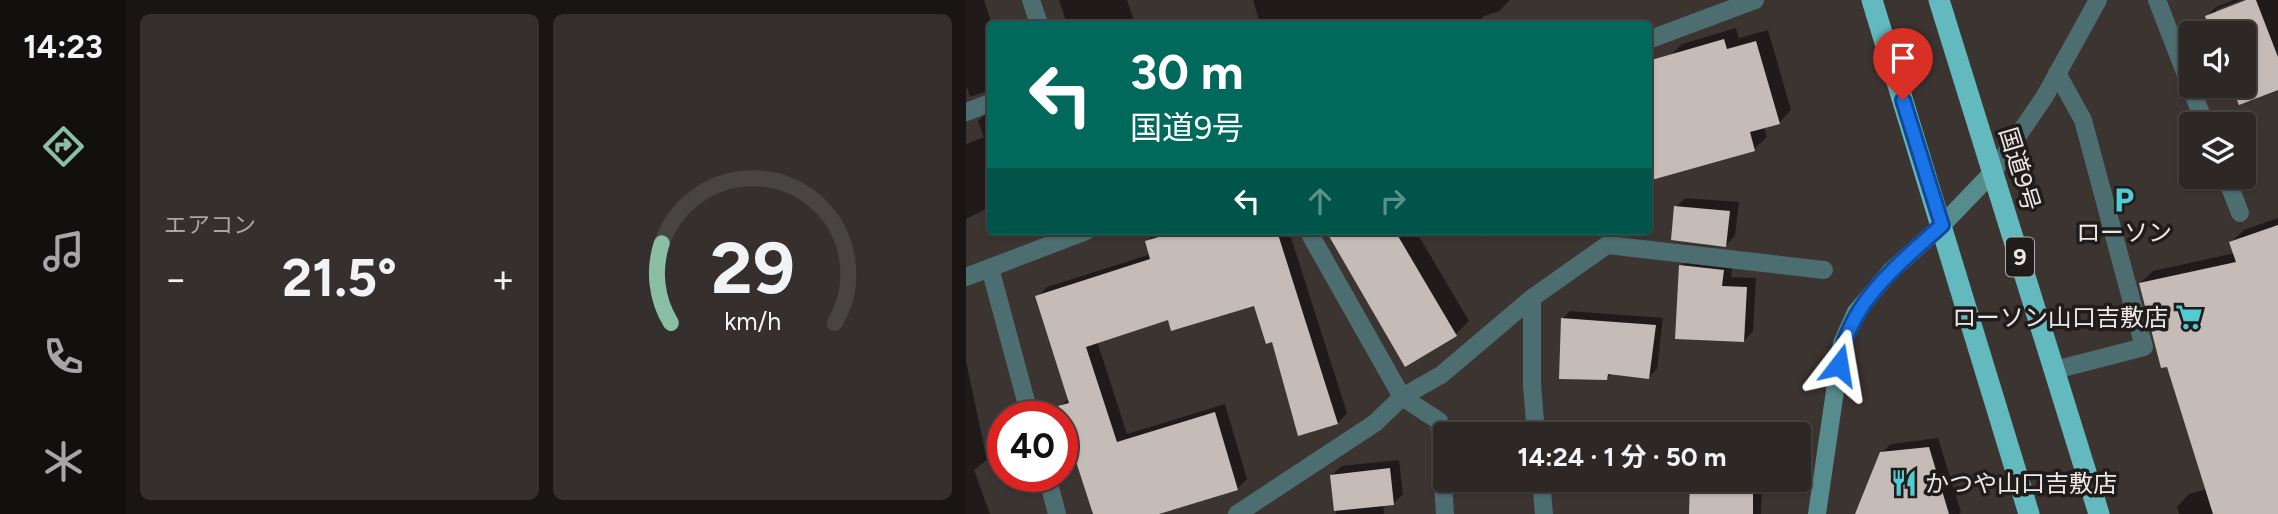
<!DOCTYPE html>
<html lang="ja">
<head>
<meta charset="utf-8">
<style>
	:root { --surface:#2d2725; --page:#352f2d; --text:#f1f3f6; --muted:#a7a5a7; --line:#484442; --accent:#8abfa5 }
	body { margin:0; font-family:Figtree,"Noto Sans JP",sans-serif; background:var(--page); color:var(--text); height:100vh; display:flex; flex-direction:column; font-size:26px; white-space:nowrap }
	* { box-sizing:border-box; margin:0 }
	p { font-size:23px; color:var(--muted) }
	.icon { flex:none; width:38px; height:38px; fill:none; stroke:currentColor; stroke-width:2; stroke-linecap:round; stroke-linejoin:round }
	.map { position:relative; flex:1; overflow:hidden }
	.sheet { display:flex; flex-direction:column; gap:14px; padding:14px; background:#191514; width:840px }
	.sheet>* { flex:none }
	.guide { position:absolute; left:21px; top:21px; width:665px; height:214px; border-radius:7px; box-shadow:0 2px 5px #0004,0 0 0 2px var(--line); background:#00695c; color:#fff; overflow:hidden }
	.controls { position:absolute; left:1213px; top:21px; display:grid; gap:14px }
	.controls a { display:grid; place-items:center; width:77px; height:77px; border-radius:7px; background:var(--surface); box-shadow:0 2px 5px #0004,0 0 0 2px var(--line); font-size:35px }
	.speed { position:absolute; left:21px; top:401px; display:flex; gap:14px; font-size:35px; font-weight:700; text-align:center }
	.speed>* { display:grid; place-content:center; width:91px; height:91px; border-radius:50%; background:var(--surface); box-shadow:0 2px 5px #0004,0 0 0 2px var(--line); line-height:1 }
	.speed .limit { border:10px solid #d22; background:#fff; color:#111 }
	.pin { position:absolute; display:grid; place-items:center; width:60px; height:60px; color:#fff; margin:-72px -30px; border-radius:50% 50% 50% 0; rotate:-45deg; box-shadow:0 0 7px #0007 }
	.pin .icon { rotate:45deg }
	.me { position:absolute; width:77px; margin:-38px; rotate:14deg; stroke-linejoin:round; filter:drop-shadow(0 0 5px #0008) }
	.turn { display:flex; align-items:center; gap:24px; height:147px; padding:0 28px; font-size:32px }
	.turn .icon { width:91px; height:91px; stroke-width:2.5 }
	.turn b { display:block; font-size:49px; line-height:60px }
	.lanes { display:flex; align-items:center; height:66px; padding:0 28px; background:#0003; justify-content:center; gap:35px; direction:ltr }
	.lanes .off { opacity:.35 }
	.big { font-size:52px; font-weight:700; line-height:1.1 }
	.sheet .tile { flex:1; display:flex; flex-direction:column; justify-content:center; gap:10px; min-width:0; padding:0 24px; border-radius:10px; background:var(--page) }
	.sheet .dial { align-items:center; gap:0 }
	.dial svg { height:182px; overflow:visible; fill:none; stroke:var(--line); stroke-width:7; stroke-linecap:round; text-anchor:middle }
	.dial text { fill:var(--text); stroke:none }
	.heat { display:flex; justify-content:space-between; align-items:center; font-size:38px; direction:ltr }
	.sheet .tiles { flex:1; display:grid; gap:14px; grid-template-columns:repeat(2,1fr) }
	.trip { position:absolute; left:467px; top:422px; width:378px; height:70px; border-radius:7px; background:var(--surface); box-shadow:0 2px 5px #0004,0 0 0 2px var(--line); font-weight:700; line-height:70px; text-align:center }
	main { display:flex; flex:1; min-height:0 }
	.menu { display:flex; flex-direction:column; width:126px; justify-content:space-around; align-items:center; background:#12100f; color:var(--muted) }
	.menu .icon { width:49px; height:49px }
	.menu .selected { color:var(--accent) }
	.menu b { font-size:32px; color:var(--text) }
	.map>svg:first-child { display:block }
	.shadow { fill:#0007 }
	.building { fill:#c5bbb7 }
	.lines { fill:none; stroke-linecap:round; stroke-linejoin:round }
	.lane { stroke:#4d6e70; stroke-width:18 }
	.street { stroke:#4d6e70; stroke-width:18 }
	.secondary { stroke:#578c8f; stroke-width:18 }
	.highway { stroke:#62b9be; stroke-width:21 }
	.route-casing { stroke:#114b97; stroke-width:18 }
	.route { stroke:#1a73e8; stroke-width:12 }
	.labels { text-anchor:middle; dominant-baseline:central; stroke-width:7; stroke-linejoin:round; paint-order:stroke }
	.shield { fill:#201c1b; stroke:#b0aba9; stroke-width:2 }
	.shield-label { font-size:23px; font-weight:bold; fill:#ede8e6 }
	.street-label { font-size:24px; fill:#ede8e6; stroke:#201c1b }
	.poi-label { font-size:24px; fill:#ede8e6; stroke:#201c1b }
</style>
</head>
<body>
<main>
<nav class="menu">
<b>14:23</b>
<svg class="icon selected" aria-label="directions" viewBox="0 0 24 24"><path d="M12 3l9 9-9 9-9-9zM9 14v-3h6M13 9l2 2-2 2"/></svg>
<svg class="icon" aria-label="music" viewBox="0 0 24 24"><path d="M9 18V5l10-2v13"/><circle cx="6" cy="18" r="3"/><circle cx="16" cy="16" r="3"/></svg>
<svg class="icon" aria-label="phone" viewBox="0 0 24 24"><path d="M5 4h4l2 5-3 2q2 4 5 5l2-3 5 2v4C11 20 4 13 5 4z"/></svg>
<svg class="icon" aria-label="climate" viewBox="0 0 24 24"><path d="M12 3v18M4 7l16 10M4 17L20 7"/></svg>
</nav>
<section class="sheet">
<div class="tiles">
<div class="tile"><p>エアコン</p>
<div class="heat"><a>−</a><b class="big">21.5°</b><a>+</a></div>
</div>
<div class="tile dial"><svg viewBox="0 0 100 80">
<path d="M14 69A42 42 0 1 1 86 69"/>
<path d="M14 69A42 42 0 0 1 10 34" stroke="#8abfa5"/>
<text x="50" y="56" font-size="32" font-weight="700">29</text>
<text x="50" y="72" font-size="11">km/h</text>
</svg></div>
</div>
</section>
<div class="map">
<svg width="1312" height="514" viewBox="0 0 1312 514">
	<rect width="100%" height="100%" fill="#3c3431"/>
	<g class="shadow">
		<path d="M0 0H18L26 24 24 90 4 97 0 85Z"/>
		<path d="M93 0H161L169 24H101Z"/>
		<path d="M287 0H544L533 11 516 17 519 24H294Z"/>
		<path d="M1268 0H1275L1250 10V14L1285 0H1312V88L1274 103 1267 86H1278V33H1247L1241 16 1250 7Z"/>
		<path d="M770 28 773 38 802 30 825 110 813 123 798 127 801 137 788 149 704 56 716 44Z"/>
		<path d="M24 110V207L0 219V144L18 137 12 121Z"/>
		<path d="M719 198 773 202 769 236 760 245 710 207Z"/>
		<path d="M1312 218V403L1298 407 1312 451V514H1213L1211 507 1223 494 1241 489 1174 283 1187 271 1269 253 1265 242 1278 230Z"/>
		<path d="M185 231H323L381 413 372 423 333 433 307 340 289 304 203 318 131 341 161 434 259 404 281 479 271 489 192 514H124L127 511 94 407 103 398 71 297 81 287 185 254 181 242 186 236Z"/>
		<path d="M362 231H450L503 321 490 334 439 365Z"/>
		<path d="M513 231H528L517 238Z"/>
		<path d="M724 256 767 261 765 277 790 278 787 331 778 341 715 266Z"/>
		<path d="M604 311 697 318 691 369 683 377 646 373 641 378 597 318Z"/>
		<path d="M0 361 21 460 8 470 24 514H0Z"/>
		<path d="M972 438 995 512 993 514H891L915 453 925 444Z"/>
		<path d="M433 460 437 494 428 503 417 504 418 514H370L366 475 375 466Z"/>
		<path d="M726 480H796L795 514H725Z"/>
	</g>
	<g class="building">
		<path d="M1280 0H1290L1312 57V90L1273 105 1265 86H1278V33H1245L1239 16Z"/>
		<path d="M758 39 761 49 790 41 814 124 784 132 789 151 682 181V61Z"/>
		<path d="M708 206 764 211 760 247 705 240Z"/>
		<path d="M1312 225V514H1247L1201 367 1195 368 1173 283 1270 262 1263 242Z"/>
		<path d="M213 231H311L372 424 332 436 306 342 300 344 288 306 205 331 202 320 120 347 151 442 249 412 272 490 193 514H127L92 406 103 403 69 296 184 259 179 241Z"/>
		<path d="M360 231H429L491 336 439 367Z"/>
		<path d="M713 265 758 270 756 286 781 287 778 342 709 339Z"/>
		<path d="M595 318 690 325 683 379 642 374 641 380 593 379Z"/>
		<path d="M963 447 983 514H889L914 452Z"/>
		<path d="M424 468 428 505 368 511 364 475Z"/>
		<path d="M724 480H787V514H723Z"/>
	</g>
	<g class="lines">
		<g class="lane">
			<path d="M1191 0 1239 124"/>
			<path d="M1260 177 1274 213"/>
			<path d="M1089 370 1178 347 1117 120 1091 73"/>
		</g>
		<g class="street">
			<path d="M65 0 73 24"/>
			<path d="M682 40 789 0"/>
			<path d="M0 112 24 103"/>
			<path d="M1027 172 1079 96 1132 0"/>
			<path d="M345 236 436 397 473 421 479 514"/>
			<path d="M24 268 64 416"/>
			<path d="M0 277 120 231"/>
			<path d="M566 298V385L570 434"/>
			<path d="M81 476 91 514"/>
			<path d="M575 480 578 514"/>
			<path d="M271 514 409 423 436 397 475 375 566 298 641 245 858 270"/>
		</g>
		<path class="secondary" d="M851 514 876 343 890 312 924 272 976 225 1027 172"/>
		<g class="highway">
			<path d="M906 0 1063 514"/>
			<path d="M973 0 1133 514"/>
		</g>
	</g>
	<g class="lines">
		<defs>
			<path id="route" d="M873 365C882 303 932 265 976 225L937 100"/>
		</defs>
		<use href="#route" class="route-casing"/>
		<use href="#route" class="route"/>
	</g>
	<defs>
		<symbol id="parking-bare" viewBox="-9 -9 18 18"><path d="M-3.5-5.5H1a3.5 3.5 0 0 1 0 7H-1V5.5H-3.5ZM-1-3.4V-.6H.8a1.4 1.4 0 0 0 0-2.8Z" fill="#51ccd3" stroke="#201c1b" stroke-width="2.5" paint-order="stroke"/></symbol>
		<symbol id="supermarket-bare" viewBox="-9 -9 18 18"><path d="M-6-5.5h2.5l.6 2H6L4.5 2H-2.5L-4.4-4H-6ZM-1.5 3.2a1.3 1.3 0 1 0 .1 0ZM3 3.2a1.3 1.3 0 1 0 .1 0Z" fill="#51ccd3" stroke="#201c1b" stroke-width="2.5" paint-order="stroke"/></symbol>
		<symbol id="restaurant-bare" viewBox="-9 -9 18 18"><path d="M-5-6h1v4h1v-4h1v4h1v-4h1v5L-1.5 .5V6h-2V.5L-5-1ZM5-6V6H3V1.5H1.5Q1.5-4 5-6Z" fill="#51ccd3" stroke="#201c1b" stroke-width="2.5" paint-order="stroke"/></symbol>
	</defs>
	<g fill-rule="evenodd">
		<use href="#parking-bare" x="1139" y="181" width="38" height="38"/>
		<use href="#supermarket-bare" x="1204" y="298" width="38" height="38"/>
		<use href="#restaurant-bare" x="919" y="464" width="38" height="38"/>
	</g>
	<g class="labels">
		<rect class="shield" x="1040" y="237.5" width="28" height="39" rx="5"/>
		<g class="shield-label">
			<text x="1054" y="257">9</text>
		</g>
		<g class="street-label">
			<text transform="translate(1054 169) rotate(73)">国道9号</text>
		</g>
		<g class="poi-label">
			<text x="1158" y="232">ローソン</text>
			<text x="1202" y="317" text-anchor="end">ローソン山口吉敷店</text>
			<text x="959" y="483" text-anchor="start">かつや山口吉敷店</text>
		</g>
	</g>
</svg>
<div class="controls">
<a><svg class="icon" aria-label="sound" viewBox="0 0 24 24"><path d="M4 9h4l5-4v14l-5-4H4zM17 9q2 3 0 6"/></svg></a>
<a><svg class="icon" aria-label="layers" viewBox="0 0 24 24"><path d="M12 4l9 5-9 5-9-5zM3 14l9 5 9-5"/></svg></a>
</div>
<div class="speed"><div class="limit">40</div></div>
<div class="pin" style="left:937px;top:100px;background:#d93025"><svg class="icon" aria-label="arrive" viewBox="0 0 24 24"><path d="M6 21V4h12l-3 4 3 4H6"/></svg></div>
<svg class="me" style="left:873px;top:365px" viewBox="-20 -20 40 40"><path d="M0-17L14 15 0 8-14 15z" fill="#1a73e8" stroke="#fff" stroke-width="4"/></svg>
<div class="trip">14:24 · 1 分 · 50 m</div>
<div class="guide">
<div class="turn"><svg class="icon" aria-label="left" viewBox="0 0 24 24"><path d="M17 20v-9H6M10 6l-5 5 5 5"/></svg><div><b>30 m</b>国道9号</div></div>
<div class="lanes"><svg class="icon" aria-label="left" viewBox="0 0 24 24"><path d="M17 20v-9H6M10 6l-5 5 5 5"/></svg><svg class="icon off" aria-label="ahead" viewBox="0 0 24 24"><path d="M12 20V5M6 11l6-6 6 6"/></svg><svg class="icon off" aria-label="right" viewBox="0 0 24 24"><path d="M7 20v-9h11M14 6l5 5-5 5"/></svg></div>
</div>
</div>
</main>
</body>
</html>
